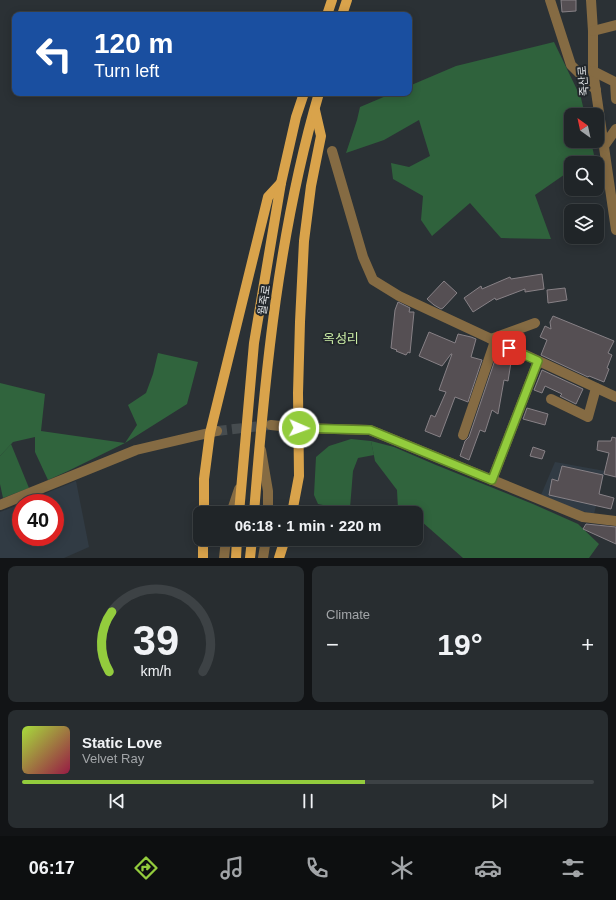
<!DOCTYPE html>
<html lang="en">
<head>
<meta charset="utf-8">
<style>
	:root { --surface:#202528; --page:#282d30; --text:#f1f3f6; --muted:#a2a5a8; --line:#3d4245; --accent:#93cc3d }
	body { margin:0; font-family:Helvetica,"Noto Sans KR",sans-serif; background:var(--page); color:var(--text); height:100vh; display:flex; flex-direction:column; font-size:15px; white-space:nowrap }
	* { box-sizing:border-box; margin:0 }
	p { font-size:13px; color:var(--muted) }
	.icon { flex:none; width:22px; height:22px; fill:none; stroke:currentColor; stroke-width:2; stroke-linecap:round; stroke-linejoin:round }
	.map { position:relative; height:558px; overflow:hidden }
	.side { display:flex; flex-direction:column; gap:8px; padding:8px; background:#121416; flex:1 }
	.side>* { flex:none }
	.banner { position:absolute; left:12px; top:12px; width:400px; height:84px; border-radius:8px; box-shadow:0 2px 10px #0003,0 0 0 1px var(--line); background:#1a4fa0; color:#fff; overflow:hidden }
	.needle { width:26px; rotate:327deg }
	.buttons { position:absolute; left:564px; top:108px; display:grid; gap:8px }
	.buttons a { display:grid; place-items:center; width:40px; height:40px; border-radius:8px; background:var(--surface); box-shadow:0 2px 10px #0003,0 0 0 1px var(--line); font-size:20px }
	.speed { position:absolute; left:12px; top:494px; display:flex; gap:8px; font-size:20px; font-weight:700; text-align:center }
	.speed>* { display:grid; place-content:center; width:52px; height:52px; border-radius:50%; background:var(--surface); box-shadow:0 2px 10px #0003,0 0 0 1px var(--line); line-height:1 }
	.speed .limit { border:6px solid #d22; background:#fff; color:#111 }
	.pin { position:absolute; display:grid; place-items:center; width:34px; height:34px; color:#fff; margin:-17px; border-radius:8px; box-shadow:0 2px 6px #0006 }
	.me { position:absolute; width:44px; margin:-22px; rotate:92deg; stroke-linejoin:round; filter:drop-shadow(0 0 3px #0008) }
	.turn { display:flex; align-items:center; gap:14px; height:84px; padding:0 16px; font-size:18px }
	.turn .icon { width:52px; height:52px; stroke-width:2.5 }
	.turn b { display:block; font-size:28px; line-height:34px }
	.big { font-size:30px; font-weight:700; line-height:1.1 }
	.side .card { flex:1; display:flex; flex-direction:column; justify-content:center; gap:6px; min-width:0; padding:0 14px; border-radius:8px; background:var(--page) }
	.side .dial { align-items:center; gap:0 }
	.dial svg { height:104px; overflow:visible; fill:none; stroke:var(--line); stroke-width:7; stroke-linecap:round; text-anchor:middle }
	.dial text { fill:var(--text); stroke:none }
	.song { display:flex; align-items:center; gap:12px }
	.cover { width:48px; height:48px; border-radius:6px; background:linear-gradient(135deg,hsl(80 70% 55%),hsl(340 70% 35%)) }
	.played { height:4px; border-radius:2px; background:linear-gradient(90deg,var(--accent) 60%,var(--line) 60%) }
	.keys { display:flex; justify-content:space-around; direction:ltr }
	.heat { display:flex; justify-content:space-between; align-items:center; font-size:22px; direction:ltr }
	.side .tiles { flex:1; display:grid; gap:8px; grid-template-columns:1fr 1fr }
	.card:last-child { grid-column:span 2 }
	.trip { position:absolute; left:193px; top:506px; width:230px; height:40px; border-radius:8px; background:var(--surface); box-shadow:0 2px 10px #0003,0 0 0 1px var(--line); font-weight:700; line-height:40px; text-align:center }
	.dock { display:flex; height:64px; justify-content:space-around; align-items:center; background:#0d0f10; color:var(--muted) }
	.dock .icon { width:28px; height:28px }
	.dock .active { color:var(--accent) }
	.dock b { font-size:18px; color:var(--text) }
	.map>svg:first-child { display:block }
	.built { fill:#313b44 }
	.green { fill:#2f623c }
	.forest { fill:#30643d }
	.building { fill:#554f53; stroke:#878186 }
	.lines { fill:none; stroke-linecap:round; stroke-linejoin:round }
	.minor-tunnel { stroke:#464c4f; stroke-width:10; stroke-dasharray:10 5; stroke-linecap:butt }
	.minor { stroke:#856b43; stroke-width:10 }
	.major { stroke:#d9a34b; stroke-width:10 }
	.route-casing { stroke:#608528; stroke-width:10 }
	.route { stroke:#93cc3d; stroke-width:7 }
	.labels { text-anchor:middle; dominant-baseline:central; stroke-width:4; stroke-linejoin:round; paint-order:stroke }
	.street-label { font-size:11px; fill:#dfe2e5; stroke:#22272b }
	.quarter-label { font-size:13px; fill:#cbeda6; stroke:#22272b }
</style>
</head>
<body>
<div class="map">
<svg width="616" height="558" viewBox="0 0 616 558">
	<rect width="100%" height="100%" fill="#2b3135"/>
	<g class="built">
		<path d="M555 462 605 471 594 514 577 510 541 495Z"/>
		<path d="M76 481 89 547 64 558H0V512L21 504V537H55V503H22Z"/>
	</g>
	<g class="green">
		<path d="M554 42 581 98 585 115H571V141H591L594 155 582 163H571V170L535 195 551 239 501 238 470 203 432 236 421 220 423 196 393 179 391 163 409 167 430 156 419 120 384 140 346 153 357 120 360 107 393 93H409V86L456 66Z"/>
		<path d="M351 439 371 441 374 455 358 458 353 471 350 508H338L318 504 314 495 316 457 329 446Z"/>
		<path d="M11 444 29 488 3 498 0 484V456Z"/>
	</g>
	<g class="forest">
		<path d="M158 353 198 362 187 404 125 443 68 471 48 480 35 452V437L13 442 0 456V383L45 394 41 431 125 443 137 425 128 405 146 393 153 374Z"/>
		<path d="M371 441 394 447 436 465 533 504 578 524 599 544 589 558H463L421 521 416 519V513H405L398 509 397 490 375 461Z"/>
	</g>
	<g class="building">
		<path d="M561 0H576V11L562 12Z"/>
		<path d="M542 274 544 289 525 292V289L496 300 495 298 473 312 464 298 481 286 482 289 510 277 511 279Z"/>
		<path d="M444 281 457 293 443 308 441 309 434 305 427 299Z"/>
		<path d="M565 288 567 300 548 303 547 290Z"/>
		<path d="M398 302 410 308 409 312H414L410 353 408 352 406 355 396 351 397 350 391 348 395 310Z"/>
		<path d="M553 316 614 341 608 353 612 355 607 368 609 369 604 382 589 376 588 377 541 355 547 340 540 337 545 326 551 329 550 322Z"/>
		<path d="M429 332 455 343 458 334 471 337 476 339 471 357 482 360 468 402 455 397 440 437 425 431 431 415 435 417 446 392 439 390 452 354H451L442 366 419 356Z"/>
		<path d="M498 351 503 352 512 356 508 381 504 380 498 414 492 410 485 432 480 430 469 460 460 456 465 441 469 437Z"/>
		<path d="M542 370 583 389 576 404 560 396 562 394 545 386 542 393 534 390Z"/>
		<path d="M527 408 548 414 545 425 523 419Z"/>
		<path d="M612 437 616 438V477L604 474 609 453 597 450 598 441H611Z"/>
		<path d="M533 447 545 451 542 459 530 456Z"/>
		<path d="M562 466 603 475 599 494 614 498 611 509 549 495 552 479 558 481Z"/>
		<path d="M586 524 616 527V544L583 529Z"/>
	</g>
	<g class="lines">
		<path class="minor-tunnel" d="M217 431 269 425"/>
		<g class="minor">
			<path d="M550 0 571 65 596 90"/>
			<path d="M591 0 593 31V71L616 230"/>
			<path d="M593 31 616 25"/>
			<path d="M593 71 615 82 616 99"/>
			<path d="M604 146 616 129"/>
			<path d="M332 151 363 257 373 280 399 296 616 397"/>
			<path d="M491 339 535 323"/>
			<path d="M551 399 588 417 596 388"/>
			<path d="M271 425 299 428 370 430 583 517 616 521"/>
			<path d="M463 435 495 341"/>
			<path d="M261 450 268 491V513"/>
			<path d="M492 480 538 361"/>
			<path d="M0 505 136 450 217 431"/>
			<path d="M231 513 239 489"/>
			<path d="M224 558 226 539"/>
			<path d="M263 558 266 539"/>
		</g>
		<g class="major">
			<path d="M327 15 332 0"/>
			<path d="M342 15 347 0"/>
			<path d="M204 513V479L210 433 268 197 281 183"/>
			<path d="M239 513 254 343 281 183 296 117 304 93"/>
			<path d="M254 513C265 372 279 229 319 93"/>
			<path d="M292 513 299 476 298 393 300 322 304 241 311 186 321 136 315 110"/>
			<path d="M203 539V558"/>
			<path d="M236 558 237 539"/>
			<path d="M250 558 252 539"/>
			<path d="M279 558 285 539"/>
		</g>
	</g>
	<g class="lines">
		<defs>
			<path id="route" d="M299 428 370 430 492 480 538 361 509 348"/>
		</defs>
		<use href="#route" class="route-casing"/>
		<use href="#route" class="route"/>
	</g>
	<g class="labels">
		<g class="street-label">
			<text transform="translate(583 81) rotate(-95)">죽산로</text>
			<text transform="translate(264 300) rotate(-82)">월죽로</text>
		</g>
		<g class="quarter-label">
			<text x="341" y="338">옥성리</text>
		</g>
	</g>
</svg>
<div class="buttons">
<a><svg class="needle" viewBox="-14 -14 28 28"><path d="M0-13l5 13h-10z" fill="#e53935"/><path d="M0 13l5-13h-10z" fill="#a2a5a8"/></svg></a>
<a><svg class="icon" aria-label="search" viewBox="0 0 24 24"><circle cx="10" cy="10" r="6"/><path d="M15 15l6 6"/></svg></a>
<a><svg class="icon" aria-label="layers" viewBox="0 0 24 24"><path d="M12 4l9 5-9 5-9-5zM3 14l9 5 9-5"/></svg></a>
</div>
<div class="speed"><div class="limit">40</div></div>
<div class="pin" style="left:509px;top:348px;background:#d93025"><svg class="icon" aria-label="arrive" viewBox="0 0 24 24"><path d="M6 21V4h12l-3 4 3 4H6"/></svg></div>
<svg class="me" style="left:299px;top:428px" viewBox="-20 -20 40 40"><circle r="17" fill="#93cc3d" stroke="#fff" stroke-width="3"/><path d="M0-11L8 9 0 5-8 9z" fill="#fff"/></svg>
<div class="trip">06:18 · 1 min · 220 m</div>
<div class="banner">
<div class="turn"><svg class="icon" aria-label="left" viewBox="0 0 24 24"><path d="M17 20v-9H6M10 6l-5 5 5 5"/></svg><div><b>120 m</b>Turn left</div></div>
</div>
</div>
<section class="side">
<div class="tiles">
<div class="card dial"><svg viewBox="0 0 100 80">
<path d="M14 69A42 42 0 1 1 86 69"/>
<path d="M14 69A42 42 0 0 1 16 23" stroke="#93cc3d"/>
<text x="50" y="56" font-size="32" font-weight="700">39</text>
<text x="50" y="72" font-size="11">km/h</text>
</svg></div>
<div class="card"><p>Climate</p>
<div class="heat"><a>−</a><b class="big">19°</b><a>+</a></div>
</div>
<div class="card">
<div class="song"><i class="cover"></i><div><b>Static Love</b><p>Velvet Ray</p></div></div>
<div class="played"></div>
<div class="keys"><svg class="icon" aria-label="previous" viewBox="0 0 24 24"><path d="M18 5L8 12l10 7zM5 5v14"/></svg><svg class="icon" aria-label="pause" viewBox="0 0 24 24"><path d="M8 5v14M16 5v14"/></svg><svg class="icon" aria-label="next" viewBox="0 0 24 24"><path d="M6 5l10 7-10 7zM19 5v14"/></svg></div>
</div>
</div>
</section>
<nav class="dock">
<b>06:17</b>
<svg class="icon active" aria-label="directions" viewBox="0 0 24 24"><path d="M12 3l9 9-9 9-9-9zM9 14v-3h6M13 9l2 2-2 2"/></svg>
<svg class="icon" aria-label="music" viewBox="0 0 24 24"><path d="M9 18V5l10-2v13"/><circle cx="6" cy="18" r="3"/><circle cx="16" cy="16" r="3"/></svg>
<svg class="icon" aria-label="phone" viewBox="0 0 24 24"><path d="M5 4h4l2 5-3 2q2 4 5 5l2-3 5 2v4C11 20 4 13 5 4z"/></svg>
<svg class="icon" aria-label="climate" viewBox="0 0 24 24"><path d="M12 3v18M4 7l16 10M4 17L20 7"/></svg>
<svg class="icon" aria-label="car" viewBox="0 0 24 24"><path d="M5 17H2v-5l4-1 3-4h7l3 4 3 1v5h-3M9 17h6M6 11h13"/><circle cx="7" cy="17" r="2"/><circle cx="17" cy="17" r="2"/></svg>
<svg class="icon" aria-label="filters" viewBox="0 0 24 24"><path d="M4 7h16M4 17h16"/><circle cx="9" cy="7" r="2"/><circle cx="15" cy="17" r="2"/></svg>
</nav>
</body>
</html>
